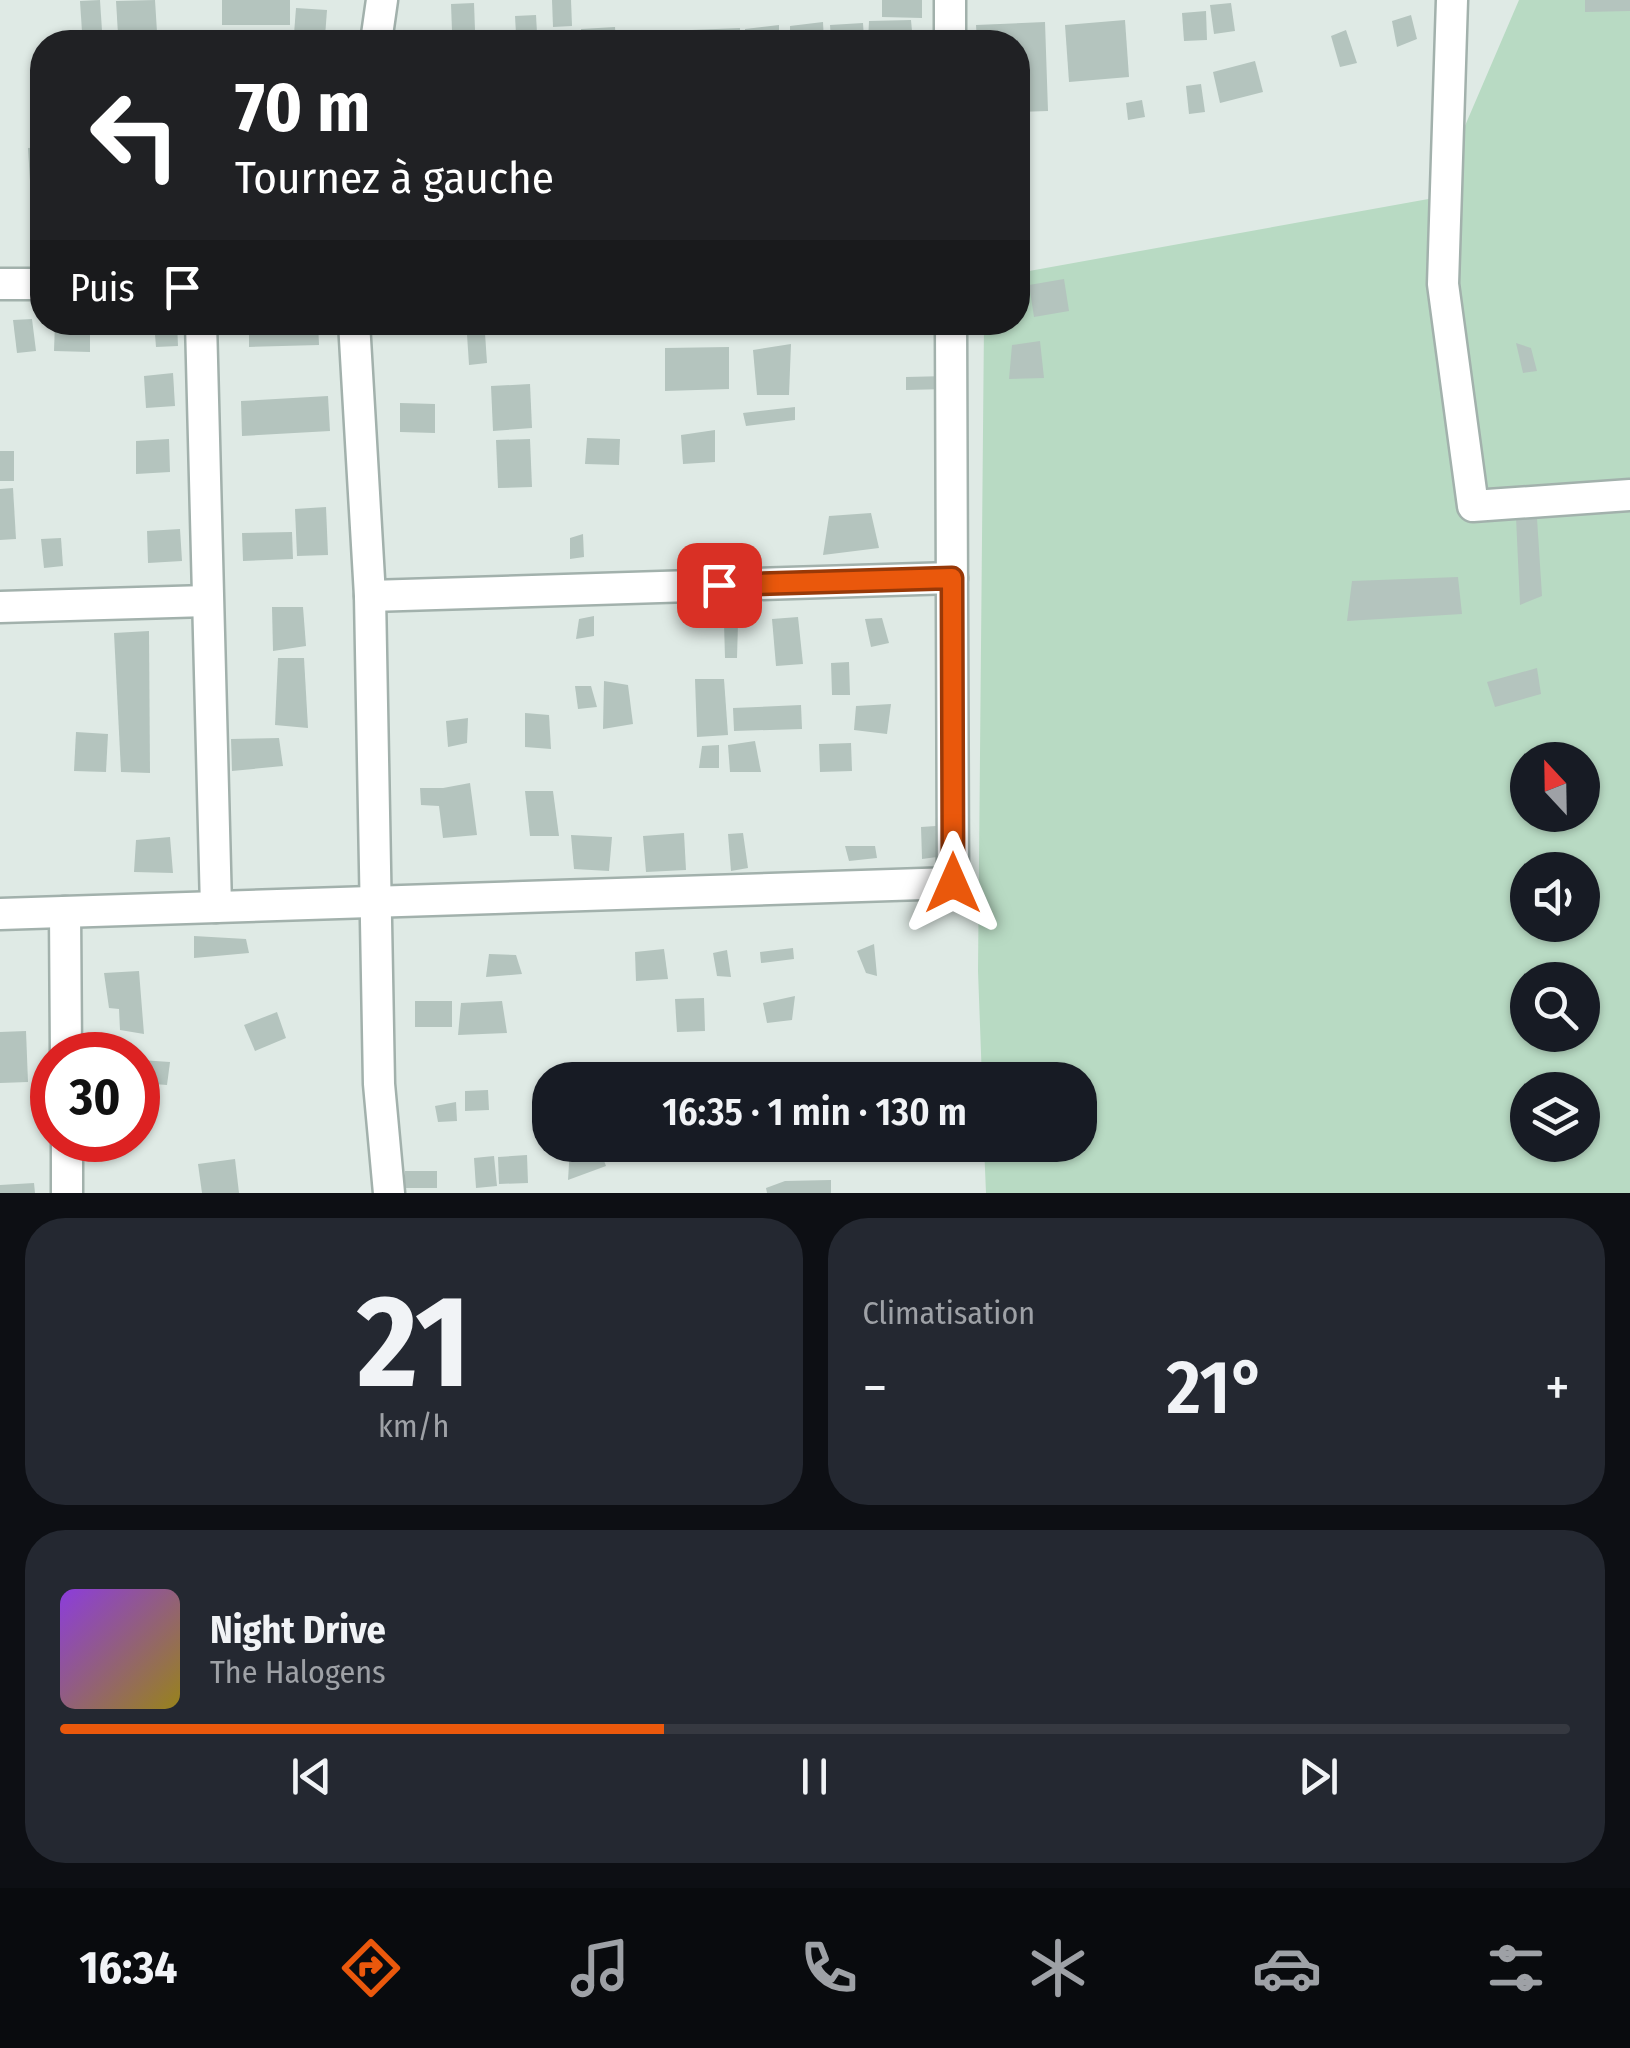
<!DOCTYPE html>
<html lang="fr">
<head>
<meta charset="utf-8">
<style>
	:root { --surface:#171b24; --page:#242831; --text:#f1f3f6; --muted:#9ea1a6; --line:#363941; --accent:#ea580c }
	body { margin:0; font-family:"Fira Sans Condensed",sans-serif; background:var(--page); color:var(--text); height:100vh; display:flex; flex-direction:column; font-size:38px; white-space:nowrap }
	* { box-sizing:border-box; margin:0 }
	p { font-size:32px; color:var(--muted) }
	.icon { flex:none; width:55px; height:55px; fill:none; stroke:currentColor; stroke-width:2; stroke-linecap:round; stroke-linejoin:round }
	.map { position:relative; height:1193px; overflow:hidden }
	.panel { display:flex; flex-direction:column; gap:25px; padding:25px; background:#0d0f14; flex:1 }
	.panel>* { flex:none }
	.hud { position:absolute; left:30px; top:30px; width:1000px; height:305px; border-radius:40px; box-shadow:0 2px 8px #0004; background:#202124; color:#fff; overflow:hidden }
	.needle { width:65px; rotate:338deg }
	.buttons { position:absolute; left:1510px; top:742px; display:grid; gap:20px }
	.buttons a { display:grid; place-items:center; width:90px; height:90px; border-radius:50%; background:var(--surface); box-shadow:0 2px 8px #0004; font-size:50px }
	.speed { position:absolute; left:30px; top:1032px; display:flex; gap:20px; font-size:50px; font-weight:700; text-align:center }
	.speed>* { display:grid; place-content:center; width:130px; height:130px; border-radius:50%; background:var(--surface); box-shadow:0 2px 8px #0004; line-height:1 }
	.speed .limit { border:15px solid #d22; background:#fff; color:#111 }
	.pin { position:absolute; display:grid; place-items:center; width:85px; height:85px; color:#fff; margin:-42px; border-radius:20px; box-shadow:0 5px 15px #0006 }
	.me { position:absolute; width:110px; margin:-55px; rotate:0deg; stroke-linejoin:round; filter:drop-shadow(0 0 8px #0008) }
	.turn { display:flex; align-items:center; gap:35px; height:210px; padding:0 40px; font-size:45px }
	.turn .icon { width:130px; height:130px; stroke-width:2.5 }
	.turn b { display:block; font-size:70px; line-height:85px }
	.then { display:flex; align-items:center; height:95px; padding:0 40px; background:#0003; gap:20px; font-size:38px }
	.big { font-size:75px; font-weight:600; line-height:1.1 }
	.panel .card { flex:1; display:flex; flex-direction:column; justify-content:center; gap:15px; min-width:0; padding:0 35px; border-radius:40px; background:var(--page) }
	.panel .dial { align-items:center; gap:0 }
	.dial b { font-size:130px; line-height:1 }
	.song { display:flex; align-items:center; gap:30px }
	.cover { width:120px; height:120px; border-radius:15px; background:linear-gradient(135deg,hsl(270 70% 55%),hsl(50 70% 35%)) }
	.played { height:10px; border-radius:5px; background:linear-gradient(90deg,var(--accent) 40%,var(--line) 40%) }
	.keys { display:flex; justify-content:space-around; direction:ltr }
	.heat { display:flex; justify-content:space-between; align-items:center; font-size:55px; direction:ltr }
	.panel .tiles { flex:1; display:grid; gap:25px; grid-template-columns:1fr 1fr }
	.card:last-child { grid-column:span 2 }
	.trip { position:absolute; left:532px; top:1062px; width:565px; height:100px; border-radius:40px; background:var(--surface); box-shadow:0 2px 8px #0004; font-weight:600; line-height:100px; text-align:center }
	.menu { display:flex; height:160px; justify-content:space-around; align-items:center; background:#090b0e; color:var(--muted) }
	.menu .icon { width:70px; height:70px }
	.menu .on { color:var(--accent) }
	.menu b { font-size:45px; color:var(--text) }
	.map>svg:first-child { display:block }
	.green { fill:#b8dac3; fill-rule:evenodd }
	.building { fill:#b4c4be }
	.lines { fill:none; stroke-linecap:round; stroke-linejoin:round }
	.minor-casing { stroke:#a2b1ac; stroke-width:35 }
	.minor { stroke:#fff; stroke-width:30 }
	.route-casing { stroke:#983908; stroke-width:25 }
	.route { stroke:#ea580c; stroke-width:18 }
</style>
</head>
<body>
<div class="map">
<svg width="1630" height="1193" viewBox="0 0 1630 1193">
	<rect width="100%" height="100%" fill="#dfeae5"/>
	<path class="green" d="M1519 0H1630V1193H986L984 1145H1080V1080H982L978 971 984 323 1018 322V273L1434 198ZM1528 760H1582V815H1528ZM1528 870H1582V925H1528ZM1528 980H1582V1035H1528ZM1528 1090H1582V1145H1528Z"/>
	<g class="building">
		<path d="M100 0 102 31 82 32 80 1Z"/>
		<path d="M155 0 157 32 118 34 116 1Z"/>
		<rect x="222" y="0" width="68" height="25"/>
		<path d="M552 0H571L572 26 553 27Z"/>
		<path d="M882 0H922V18L882 17Z"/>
		<path d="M1585 0H1630V11L1585 12Z"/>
		<path d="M474 3 475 30 452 31 451 4Z"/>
		<path d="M1231 3 1235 31 1214 34 1210 5Z"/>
		<path d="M296 8 327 10 325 37 294 34Z"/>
		<path d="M1206 11 1207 40 1184 41 1182 13Z"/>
		<path d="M536 15 537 33 516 34 515 16Z"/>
		<path d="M1411 15 1417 39 1397 47 1392 21Z"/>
		<path d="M911 20 913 42H868L869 21Z"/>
		<path d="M1125 20 1129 77 1069 82 1065 25Z"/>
		<path d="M823 22 824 42H790V26Z"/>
		<path d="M1045 22 1048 111 1018 112V42H977L976 25Z"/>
		<path d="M863 23 864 40 831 42 830 25Z"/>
		<path d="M779 25V42H745V29Z"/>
		<path d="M615 27 616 42H582L581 29Z"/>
		<path d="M740 28V42H692V30Z"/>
		<path d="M1346 30 1357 63 1340 67 1331 36Z"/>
		<path d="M226 31V42H171V32Z"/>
		<rect x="451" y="36" width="39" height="6"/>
		<path d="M1255 61 1263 92 1220 103 1213 72Z"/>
		<path d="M1201 84 1205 112 1189 114 1186 86Z"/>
		<path d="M1142 100 1145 117 1128 120 1126 103Z"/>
		<path d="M42 147V180L30 181 28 148Z"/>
		<path d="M1064 279 1069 311 1034 317 1029 285Z"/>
		<path d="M32 319 36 351 17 353 13 320Z"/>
		<path d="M55 322H90V352L54 351Z"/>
		<path d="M154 322H177L178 346 156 347Z"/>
		<path d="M249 322H318L319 345 249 347Z"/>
		<path d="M485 333 487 363 469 365 467 334Z"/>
		<path d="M1040 341 1044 378 1009 379 1012 345Z"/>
		<path d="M1516 343 1531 348 1537 371 1523 373Z"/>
		<path d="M791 344 789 395H757L753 350Z"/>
		<path d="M729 347V389L665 391V348Z"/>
		<path d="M173 373 175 406 146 408 144 376Z"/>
		<path d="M947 376V389L906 390V377Z"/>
		<path d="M530 384 532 428 493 431 491 386Z"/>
		<path d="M328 396 330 431 242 436 241 401Z"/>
		<path d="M400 403 435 404V433L400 432Z"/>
		<path d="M795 407V420L746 426 743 413Z"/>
		<path d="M715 430V462L683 464 681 435Z"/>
		<path d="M587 438 620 439 619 465 585 464Z"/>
		<path d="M169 439 170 472 136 474V441Z"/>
		<path d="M530 439 532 487 498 488 496 440Z"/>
		<rect x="0" y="451" width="14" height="30"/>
		<path d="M13 488 16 539 0 540V489Z"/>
		<path d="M326 507 328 555 297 556 295 509Z"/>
		<path d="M871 513 879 548 823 555 829 516Z"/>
		<path d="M1516 517 1537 518 1542 596 1520 605Z"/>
		<path d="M180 529 182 561 148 563 147 531Z"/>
		<path d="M292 532 293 559 243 561 242 533Z"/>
		<path d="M583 534 584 557 570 559V538Z"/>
		<path d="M61 538 63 566 44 568 41 539Z"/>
		<path d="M1458 577 1462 614 1347 621 1352 581Z"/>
		<path d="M272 607H303L306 646 273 651Z"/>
		<path d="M594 616V636L576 639 579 619Z"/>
		<path d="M798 617 803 664 776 666 772 619Z"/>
		<path d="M882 618 889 643 871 647 865 619Z"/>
		<path d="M724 623H738L737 658H725Z"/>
		<path d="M149 631 150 773 121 772 114 633Z"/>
		<path d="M278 658H304L308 728 275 725Z"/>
		<path d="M849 662 850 695H832L831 663Z"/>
		<path d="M1537 668 1541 694 1495 707 1487 682Z"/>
		<path d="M695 679H724L728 735 697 737Z"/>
		<path d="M604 681 628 685 633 724 603 729Z"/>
		<path d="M575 686H591L597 707 578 709Z"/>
		<path d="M891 704 887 734 854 730 856 706Z"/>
		<path d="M801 705 802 729 734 731 733 708Z"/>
		<path d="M525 713 549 715 551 749 525 747Z"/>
		<path d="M468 718 467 743 448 747 446 721Z"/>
		<path d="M76 732 108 734 106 772 74 771Z"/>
		<path d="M279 738 283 766 232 771 231 739Z"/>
		<path d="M755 741 761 772H730L728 745Z"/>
		<path d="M851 743 852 771 820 772 819 744Z"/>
		<path d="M719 745V768H699L702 746Z"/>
		<path d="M470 783 477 835 443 838 439 806 421 805 420 788H443Z"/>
		<path d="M525 791H553L559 836H530Z"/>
		<path d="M936 826 937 857 922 859 921 827Z"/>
		<path d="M684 833 686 870 646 872 643 836Z"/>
		<path d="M743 833 748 868 731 871 728 834Z"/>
		<path d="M571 835 612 837 609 871 574 869Z"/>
		<path d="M170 837 173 873 134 872 136 840Z"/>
		<path d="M845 846H875L877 858 849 861Z"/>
		<path d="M194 936 246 939 249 953 194 958Z"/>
		<path d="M874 944 877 976 866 973 857 951Z"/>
		<path d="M793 948 794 959 761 963 760 952Z"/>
		<path d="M664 949 668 979 636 981 635 952Z"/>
		<path d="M727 950 731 977 717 976 713 953Z"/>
		<path d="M489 954 516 955 522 974 486 977Z"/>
		<path d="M139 971 144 1034 120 1030 119 1009 109 1008 104 973Z"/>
		<path d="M795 996 792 1020 767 1023 763 1003Z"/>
		<path d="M704 998 705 1031 677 1032 675 999Z"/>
		<rect x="415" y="1001" width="37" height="26"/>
		<path d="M502 1001 507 1033 458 1035 461 1003Z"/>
		<path d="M277 1012 286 1038 255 1051 244 1025Z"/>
		<path d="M26 1031 28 1082 0 1083V1032Z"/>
		<path d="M140 1060 170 1062 167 1085 141 1083Z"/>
		<path d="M488 1090 489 1110 465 1111V1091Z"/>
		<path d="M456 1102 457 1121 438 1122 435 1106Z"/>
		<path d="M575 1145H598L606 1166 568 1180 570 1147Z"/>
		<path d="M527 1155 528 1183 499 1184 498 1157Z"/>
		<path d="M494 1156 497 1186 476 1188 474 1158Z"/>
		<path d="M235 1159 239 1193H202L198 1164Z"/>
		<rect x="405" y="1171" width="32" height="17"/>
		<path d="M831 1180V1193H767L766 1188 785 1181Z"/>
		<path d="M34 1183 35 1193H0V1185Z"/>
	</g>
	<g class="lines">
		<defs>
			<g id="minor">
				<path d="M950 0V42"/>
				<path d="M1452 0 1443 284 1473 506 1630 495"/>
				<path d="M376 42 382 0"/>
				<path d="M0 284H42"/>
				<path d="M201 322 216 907"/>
				<path d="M354 322 370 596 379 1084 389 1193"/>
				<path d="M370 596 952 578"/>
				<path d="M0 607 207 601"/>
				<path d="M65 912 66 1055"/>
				<path d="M0 914 953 883 951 322"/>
				<path d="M67 1140V1193"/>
			</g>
		</defs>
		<use href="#minor" class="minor-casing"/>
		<use href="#minor" class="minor"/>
	</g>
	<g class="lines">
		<defs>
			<path id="route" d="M719 585 952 578 953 883"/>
		</defs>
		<use href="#route" class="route-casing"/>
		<use href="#route" class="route"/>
	</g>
</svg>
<div class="buttons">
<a><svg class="needle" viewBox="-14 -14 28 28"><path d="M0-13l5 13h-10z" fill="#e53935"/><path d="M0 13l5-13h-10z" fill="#9ea1a6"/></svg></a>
<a><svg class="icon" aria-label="sound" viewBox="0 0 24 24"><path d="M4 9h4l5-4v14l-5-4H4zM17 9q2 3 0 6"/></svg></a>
<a><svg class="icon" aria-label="search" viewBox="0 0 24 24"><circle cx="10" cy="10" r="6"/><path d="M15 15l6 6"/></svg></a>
<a><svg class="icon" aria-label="layers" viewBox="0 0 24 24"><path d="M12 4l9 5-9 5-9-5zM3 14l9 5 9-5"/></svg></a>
</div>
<div class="speed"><div class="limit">30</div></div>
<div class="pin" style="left:719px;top:585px;background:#d93025"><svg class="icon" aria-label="arrive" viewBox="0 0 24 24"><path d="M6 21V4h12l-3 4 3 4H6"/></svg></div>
<svg class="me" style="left:953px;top:883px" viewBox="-20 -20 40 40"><path d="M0-17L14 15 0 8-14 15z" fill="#ea580c" stroke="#fff" stroke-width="4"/></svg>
<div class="trip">16:35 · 1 min · 130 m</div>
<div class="hud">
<div class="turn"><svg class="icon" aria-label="left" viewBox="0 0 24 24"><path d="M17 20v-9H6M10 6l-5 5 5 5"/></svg><div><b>70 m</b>Tournez à gauche</div></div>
<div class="then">Puis<svg class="icon" aria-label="arrive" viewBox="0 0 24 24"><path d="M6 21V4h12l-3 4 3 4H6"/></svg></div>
</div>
</div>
<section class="panel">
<div class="tiles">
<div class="card dial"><b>21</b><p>km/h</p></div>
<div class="card"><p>Climatisation</p>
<div class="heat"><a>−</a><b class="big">21°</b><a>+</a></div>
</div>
<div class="card">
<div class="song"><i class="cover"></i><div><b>Night Drive</b><p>The Halogens</p></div></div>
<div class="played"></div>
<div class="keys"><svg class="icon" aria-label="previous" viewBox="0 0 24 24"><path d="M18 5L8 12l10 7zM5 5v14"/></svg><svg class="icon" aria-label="pause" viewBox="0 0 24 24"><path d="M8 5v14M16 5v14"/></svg><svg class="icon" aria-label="next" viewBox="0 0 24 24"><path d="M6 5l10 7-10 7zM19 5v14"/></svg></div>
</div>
</div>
</section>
<nav class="menu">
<b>16:34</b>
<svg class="icon on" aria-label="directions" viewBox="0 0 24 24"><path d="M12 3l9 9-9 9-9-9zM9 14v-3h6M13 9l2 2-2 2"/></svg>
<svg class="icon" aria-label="music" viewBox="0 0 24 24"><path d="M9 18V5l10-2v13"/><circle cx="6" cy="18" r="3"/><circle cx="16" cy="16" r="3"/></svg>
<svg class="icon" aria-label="phone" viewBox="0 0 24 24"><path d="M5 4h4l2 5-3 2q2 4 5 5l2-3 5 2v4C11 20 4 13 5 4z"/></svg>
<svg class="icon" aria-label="climate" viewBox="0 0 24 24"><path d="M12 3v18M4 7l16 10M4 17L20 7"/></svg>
<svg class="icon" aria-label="car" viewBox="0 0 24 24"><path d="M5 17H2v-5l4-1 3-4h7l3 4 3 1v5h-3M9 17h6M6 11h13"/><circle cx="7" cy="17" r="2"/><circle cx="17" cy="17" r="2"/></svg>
<svg class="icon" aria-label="filters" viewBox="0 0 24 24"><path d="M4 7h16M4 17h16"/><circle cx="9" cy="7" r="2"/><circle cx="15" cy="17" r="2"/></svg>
</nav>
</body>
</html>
